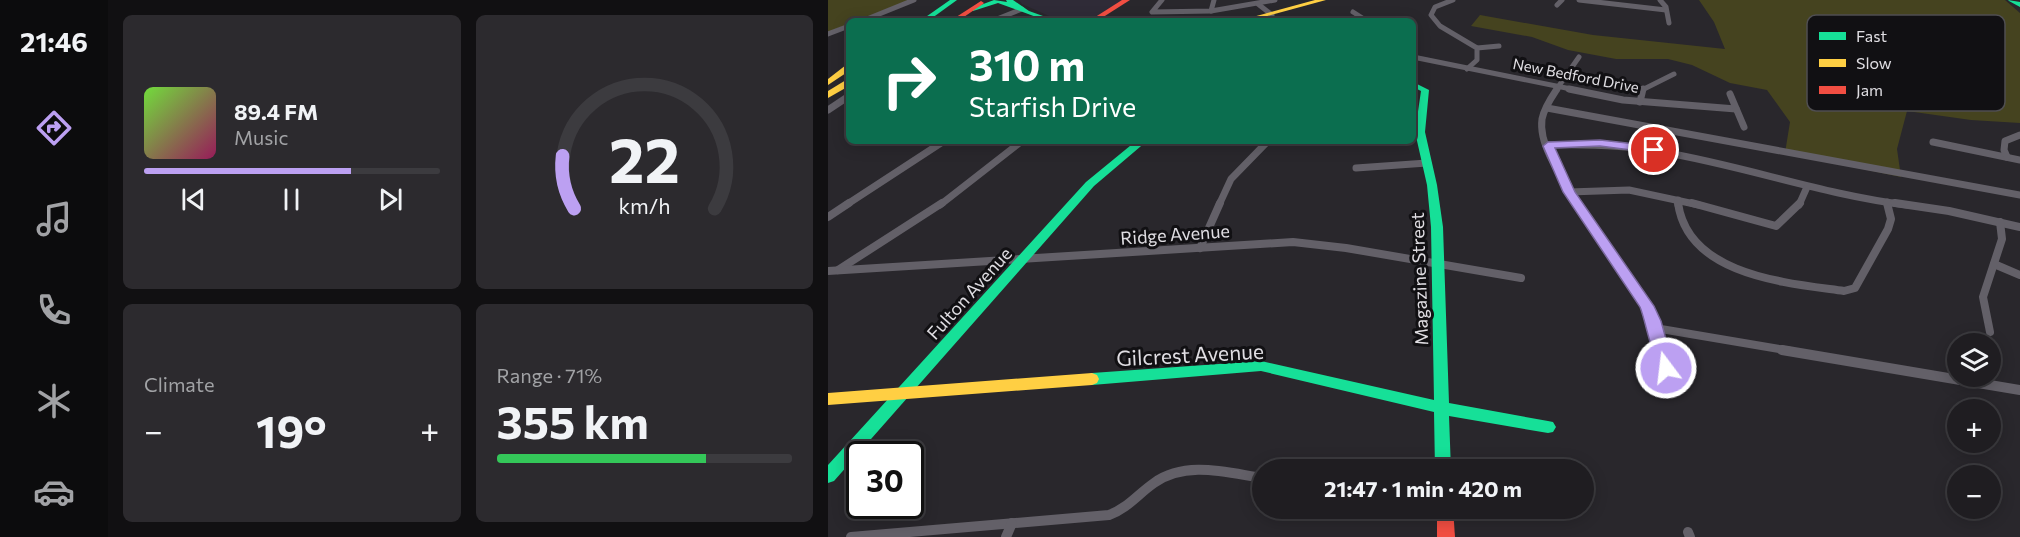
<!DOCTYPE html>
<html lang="en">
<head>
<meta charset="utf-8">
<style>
	:root { --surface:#1f1d21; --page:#2c2a2e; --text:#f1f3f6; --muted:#a1a2a5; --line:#3c3b3f; --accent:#bca0f2 }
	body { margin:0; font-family:Commissioner,sans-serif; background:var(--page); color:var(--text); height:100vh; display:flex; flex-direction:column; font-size:22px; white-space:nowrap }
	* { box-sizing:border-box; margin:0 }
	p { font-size:20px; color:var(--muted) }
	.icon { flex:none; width:33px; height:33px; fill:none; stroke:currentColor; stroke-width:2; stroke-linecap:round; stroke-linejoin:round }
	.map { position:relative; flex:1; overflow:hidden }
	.panel { display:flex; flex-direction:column; gap:15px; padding:15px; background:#111012; width:720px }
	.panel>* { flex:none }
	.hud { position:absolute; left:18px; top:18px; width:570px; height:126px; border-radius:9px; box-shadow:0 3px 15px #0003,0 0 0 2px var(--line); background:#0b6e4f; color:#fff; overflow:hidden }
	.buttons { position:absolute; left:1119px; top:333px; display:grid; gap:12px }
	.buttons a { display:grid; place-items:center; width:54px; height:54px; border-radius:50%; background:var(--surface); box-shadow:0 3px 15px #0003,0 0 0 2px var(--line); font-size:30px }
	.speed { position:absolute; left:18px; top:441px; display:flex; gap:12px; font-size:30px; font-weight:700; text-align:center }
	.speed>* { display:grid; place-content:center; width:78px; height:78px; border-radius:50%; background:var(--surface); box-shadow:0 3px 15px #0003,0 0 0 2px var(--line); line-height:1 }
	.speed .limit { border:3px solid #111; border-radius:9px; background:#fff; color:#111 }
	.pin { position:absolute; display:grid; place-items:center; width:51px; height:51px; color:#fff; margin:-26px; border:3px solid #fff; border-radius:50%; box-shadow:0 2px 6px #0007 }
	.me { position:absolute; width:66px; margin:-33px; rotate:345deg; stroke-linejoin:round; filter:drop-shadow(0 0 4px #0008) }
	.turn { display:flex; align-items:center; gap:21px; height:126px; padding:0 24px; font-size:27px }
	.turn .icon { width:78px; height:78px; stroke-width:2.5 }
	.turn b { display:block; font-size:42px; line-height:51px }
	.big { font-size:45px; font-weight:700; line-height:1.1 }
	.panel .tile { flex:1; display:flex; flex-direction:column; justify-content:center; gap:9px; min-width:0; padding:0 21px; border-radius:9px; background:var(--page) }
	.panel .dial { align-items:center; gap:0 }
	.dial svg { height:156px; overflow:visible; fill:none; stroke:var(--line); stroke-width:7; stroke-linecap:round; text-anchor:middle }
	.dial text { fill:var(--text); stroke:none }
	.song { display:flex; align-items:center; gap:18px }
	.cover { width:72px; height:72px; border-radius:9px; background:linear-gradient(135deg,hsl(100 70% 55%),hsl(330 70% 35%)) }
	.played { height:6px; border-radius:3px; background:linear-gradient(90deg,var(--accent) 70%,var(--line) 70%) }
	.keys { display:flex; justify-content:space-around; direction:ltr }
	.heat { display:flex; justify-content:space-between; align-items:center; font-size:33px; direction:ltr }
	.charge { height:9px; border-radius:4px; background:linear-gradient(90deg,#34c759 71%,var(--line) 0) }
	.panel .tiles { flex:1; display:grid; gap:15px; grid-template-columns:repeat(2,1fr) }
	.trip { position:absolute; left:424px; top:459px; width:342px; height:60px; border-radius:30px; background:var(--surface); box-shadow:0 3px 15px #0003,0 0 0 2px var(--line); font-weight:700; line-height:60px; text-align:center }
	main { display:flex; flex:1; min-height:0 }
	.tab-bar { display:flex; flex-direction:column; width:108px; justify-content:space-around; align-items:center; background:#0c0c0d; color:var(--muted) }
	.tab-bar .icon { width:42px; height:42px }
	.tab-bar .on { color:var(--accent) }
	.tab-bar b { font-size:27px; color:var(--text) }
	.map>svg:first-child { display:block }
	.built { fill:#2f2b37 }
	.green { fill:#45431f }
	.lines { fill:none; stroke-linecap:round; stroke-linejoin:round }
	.street-far3 { stroke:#636068; stroke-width:5 }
	.street-far2 { stroke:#636068; stroke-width:7 }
	.street-far1 { stroke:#636068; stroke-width:8 }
	.street { stroke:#636068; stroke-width:10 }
	.fast { fill:#16e098; fill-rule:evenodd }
	.slow { fill:#ffcf43; fill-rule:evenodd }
	.jam { fill:#f24e42; fill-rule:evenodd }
	.route { fill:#bca0f2; stroke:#7a689d; stroke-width:1.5 }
	.labels { text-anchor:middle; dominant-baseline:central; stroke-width:6; stroke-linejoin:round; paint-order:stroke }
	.far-street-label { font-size:15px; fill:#e0dee3; stroke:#111013 }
	.street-label { font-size:18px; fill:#e0dee3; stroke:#111013 }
	.near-street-label { font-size:21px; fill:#e0dee3; stroke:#111013 }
	.key { fill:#111013; stroke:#4f4e51; stroke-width:1.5 }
	.key-label { font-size:16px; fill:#e0dee3 }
</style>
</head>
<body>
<main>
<nav class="tab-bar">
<b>21:46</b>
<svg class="icon on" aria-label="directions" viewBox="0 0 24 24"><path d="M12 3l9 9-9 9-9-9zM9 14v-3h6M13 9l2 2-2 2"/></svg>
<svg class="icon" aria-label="music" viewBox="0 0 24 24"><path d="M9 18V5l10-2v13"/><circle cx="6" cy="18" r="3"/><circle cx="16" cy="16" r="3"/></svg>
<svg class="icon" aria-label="phone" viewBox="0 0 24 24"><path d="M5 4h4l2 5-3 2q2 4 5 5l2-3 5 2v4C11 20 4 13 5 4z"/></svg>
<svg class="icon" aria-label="climate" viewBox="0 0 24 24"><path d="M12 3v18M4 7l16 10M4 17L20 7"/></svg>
<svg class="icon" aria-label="car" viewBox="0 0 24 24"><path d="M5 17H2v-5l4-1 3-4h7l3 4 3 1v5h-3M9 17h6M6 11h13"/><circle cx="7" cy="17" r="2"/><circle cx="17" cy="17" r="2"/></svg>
</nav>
<section class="panel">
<div class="tiles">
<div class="tile">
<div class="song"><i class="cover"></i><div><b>89.4 FM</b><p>Music</p></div></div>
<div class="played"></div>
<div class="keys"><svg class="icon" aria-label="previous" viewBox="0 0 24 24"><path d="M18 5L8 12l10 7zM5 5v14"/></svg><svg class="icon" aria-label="pause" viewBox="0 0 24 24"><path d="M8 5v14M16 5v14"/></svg><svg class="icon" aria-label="next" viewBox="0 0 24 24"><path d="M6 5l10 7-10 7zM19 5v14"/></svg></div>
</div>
<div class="tile dial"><svg viewBox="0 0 100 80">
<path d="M14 69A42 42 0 1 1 86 69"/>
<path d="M14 69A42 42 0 0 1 8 42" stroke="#bca0f2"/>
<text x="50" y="56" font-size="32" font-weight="700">22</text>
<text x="50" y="72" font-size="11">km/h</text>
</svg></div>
<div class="tile"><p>Climate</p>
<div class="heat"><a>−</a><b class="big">19°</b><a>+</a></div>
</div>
<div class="tile"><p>Range · 71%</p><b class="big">355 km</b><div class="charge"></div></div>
</div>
</section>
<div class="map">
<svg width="1192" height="537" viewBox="0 0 1192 537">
	<rect width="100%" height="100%" fill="#29272c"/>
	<path class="built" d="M191 0H298L261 21 228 19 194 4Z"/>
	<g class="green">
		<path d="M0 0H82L28 21H21V24L0 32Z"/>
		<path d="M871 0H1177L1192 13V123L1143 120 1079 111 1069 149 1073 177 957 153 962 122 939 90 902 83 864 65 840 59H788L740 50 704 37 643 26 652 15 765 35 897 49 886 22Z"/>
	</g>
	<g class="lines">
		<g class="street-far3">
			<path d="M334 0 324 12 383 11 447 0"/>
			<path d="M625 0 607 7 603 15 612 26 649 48V60L639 69"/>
			<path d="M751 0 838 10"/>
			<path d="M832 0 838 7 841 23"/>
			<path d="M430 4 444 15"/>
			<path d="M729 5 734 0"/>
			<path d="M383 11 386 0"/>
			<path d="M525 12 539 21"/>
			<path d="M34 21 86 0"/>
			<path d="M164 21 194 9"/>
			<path d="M0 34 21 26"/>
			<path d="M649 48 671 46"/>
			<path d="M585 57 748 90"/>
			<path d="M728 90 751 57"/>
			<path d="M814 90 846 74"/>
		</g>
		<g class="street-far2">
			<path d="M729 89C723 98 716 108 714 119 710 147 737 182 751 205"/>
			<path d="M741 89 795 100 908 109"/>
			<path d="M902 94 916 127"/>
			<path d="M812 102 815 89"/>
			<path d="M719 108 1192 195"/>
			<path d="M0 110 21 96"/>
			<path d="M1105 142 1192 160"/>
			<path d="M720 145C758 144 796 145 834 152 917 166 996 195 1079 205"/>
			<path d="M1179 157 1176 150 1177 141 1192 135"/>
			<path d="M528 168 599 163"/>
			<path d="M741 192 801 190 871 205"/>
			<path d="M850 200V205"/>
			<path d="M1059 202 1060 205"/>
			<path d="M18 205 116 141"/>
			<path d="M112 205 194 141"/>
			<path d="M391 205 403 179 440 141"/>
			<path d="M971 205 979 187"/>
		</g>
		<g class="street-far1">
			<path d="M750 203 818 306 833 351"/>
			<path d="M850 203C860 276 960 283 1016 291L1027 288 1060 229 1063 219 1059 203"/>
			<path d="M864 203 948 226 972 203"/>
			<path d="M1067 203 1121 211 1192 227"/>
			<path d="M0 217 21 203"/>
			<path d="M372 248 392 203"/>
			<path d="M1166 264 1192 275"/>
			<path d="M10 270 114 203"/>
			<path d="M0 271 465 242 518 248 693 278"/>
			<path d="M827 328 963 351"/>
			<path d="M1162 332 1155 297 1174 239 1172 222"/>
		</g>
		<g class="street">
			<path d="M833 350 838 368"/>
			<path d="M954 350 1192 390"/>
			<path d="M860 532 862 537"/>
			<path d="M23 537 281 515C300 508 310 494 326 483 358 460 400 473 435 478"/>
			<path d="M178 537 184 523"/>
		</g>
		<g class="fast">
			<path d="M122 0H129L100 21H92Z"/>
			<path d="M166 0 179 2 178 0H185L201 11 229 21H219L170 3 145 11 142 9Z"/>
			<path d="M1180 0 1192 2V7L1181 1Z"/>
			<path d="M585 82 601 90 597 132 609 185 615 227 621 403 720 421 725 422 728 427 725 432 720 433 621 416 623 470H607L606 412 433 371 264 385 259 383 257 379 259 375 264 373 433 361 606 400 603 227 599 185 587 132 593 91 585 87Z"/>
			<path d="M308 141H319L266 186 6 481 0 483V465L258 182Z"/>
		</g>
		<g class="slow">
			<path d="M487 0H498L421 21H410Z"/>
			<path d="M18 65H21V71L0 85V79Z"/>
			<path d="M18 80H21V86L0 98V91Z"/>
			<path d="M264 373 269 375 271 379 269 383 264 385 0 405V393Z"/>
		</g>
		<g class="jam">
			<path d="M294 0H302L269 21H261Z"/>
			<path d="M153 1 156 3 155 4 130 21H122Z"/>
			<path d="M609 508H625L627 537H609Z"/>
		</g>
	</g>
	<path class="route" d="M772 140 826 146 831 150 826 153 772 146 727 148 747 192 826 306 833 321 846 368 838 374C826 371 818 321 812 307L735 192 715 146 720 142Z"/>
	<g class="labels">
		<g class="far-street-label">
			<text transform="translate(748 75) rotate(11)">New Bedford Drive</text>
		</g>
		<g class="street-label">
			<text transform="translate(347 234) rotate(-4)">Ridge Avenue</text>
			<text transform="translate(591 279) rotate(-92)">Magazine Street</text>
			<text transform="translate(141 293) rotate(-48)">Fulton Avenue</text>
		</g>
		<g class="near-street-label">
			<text transform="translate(362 354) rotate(-3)">Gilcrest Avenue</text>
		</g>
	</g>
	<rect x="979" y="15" width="198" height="96" rx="9" class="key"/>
	<rect x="991" y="32" width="27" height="8" fill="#16e098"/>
	<rect x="991" y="59" width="27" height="8" fill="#ffcf43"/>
	<rect x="991" y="86" width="27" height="8" fill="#f24e42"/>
	<g class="key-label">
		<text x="1028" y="42">Fast</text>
		<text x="1028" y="69">Slow</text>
		<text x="1028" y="96">Jam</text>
	</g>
</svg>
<div class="buttons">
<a><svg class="icon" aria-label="layers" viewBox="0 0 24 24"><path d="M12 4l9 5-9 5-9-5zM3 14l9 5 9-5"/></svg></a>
<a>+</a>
<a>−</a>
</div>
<div class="speed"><div class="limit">30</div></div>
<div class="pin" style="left:826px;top:150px;background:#d93025"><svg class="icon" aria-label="arrive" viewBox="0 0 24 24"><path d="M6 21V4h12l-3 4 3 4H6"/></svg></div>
<svg class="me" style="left:838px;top:368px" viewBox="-20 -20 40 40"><circle r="17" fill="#bca0f2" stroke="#fff" stroke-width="3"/><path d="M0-11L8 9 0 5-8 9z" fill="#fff"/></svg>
<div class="trip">21:47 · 1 min · 420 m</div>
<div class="hud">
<div class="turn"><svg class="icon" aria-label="right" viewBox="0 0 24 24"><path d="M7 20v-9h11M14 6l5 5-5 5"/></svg><div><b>310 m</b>Starfish Drive</div></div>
</div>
</div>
</main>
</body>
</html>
